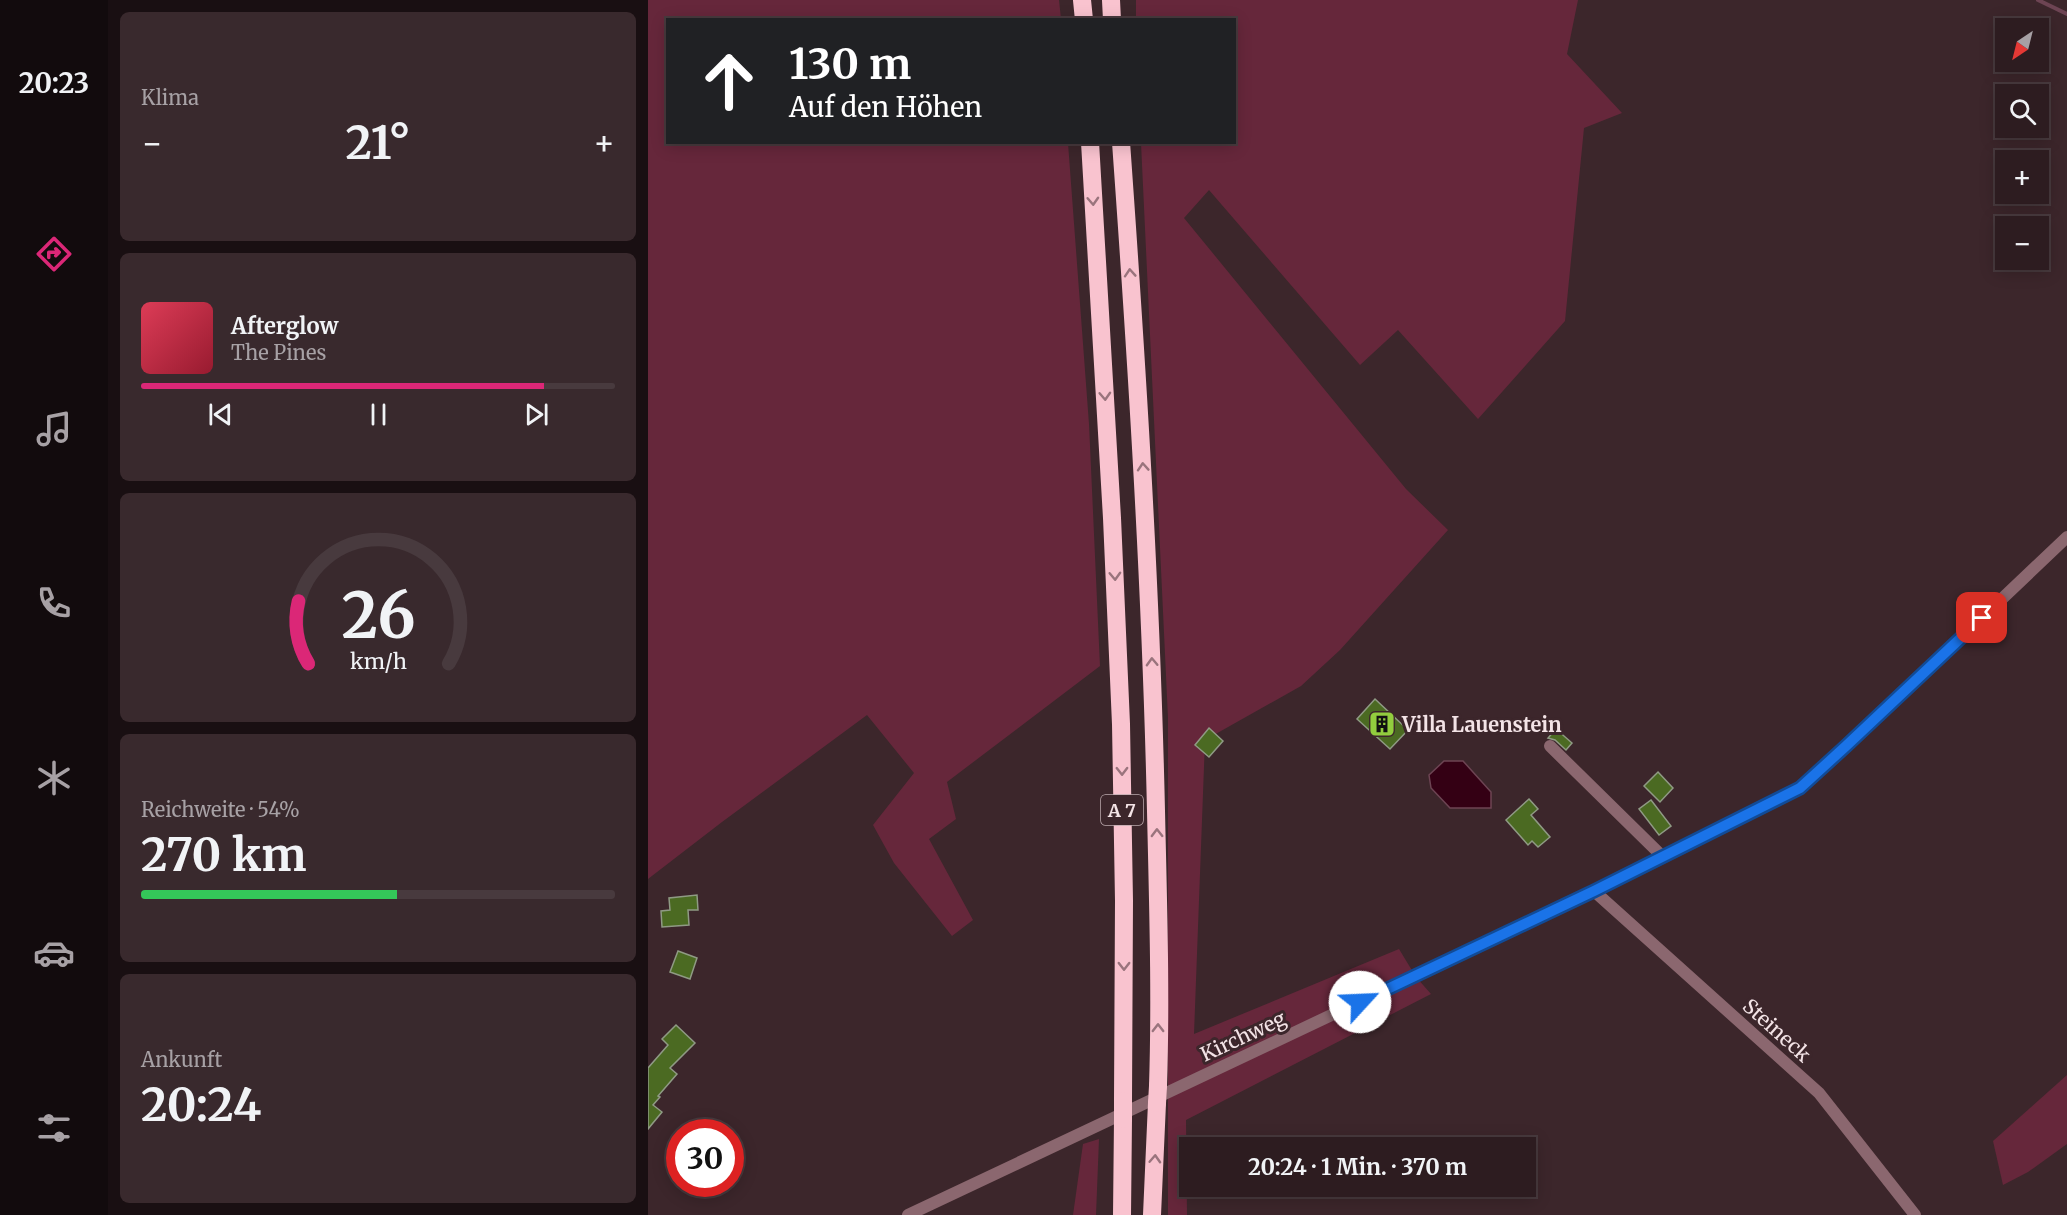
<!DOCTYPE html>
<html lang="de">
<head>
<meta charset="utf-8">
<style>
	:root { --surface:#2d1c20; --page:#39292d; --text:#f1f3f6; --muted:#a7a1a5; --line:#483a3e; --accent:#db2777 }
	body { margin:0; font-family:Merriweather,serif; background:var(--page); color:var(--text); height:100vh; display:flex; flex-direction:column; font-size:22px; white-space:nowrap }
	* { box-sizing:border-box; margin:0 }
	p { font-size:20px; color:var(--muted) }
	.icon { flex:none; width:33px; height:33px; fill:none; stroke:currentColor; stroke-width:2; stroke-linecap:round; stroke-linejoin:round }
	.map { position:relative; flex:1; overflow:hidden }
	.details { display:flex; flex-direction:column; gap:12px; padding:12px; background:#190f12; width:540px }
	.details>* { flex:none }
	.banner { position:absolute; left:18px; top:18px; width:570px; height:126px; border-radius:0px; box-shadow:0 3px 15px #0003,0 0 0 2px var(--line); background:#202124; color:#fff; overflow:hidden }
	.needle { width:39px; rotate:215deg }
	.controls { position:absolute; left:1347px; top:18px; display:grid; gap:12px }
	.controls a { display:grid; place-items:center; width:54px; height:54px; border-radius:0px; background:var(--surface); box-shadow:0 3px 15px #0003,0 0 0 2px var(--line); font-size:30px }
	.speed { position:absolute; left:18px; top:1119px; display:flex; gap:12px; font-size:30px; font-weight:700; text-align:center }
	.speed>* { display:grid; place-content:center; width:78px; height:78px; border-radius:50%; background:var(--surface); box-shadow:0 3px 15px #0003,0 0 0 2px var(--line); line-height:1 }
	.speed .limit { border:9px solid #d22; background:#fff; color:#111 }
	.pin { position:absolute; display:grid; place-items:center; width:51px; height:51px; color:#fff; margin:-26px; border-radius:12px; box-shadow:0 3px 9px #0006 }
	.me { position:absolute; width:66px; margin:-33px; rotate:65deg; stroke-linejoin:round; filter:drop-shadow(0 0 4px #0008) }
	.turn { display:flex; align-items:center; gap:21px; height:126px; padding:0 24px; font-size:27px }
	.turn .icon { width:78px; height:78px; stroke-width:2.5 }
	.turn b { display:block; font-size:42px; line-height:51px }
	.big { font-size:45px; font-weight:700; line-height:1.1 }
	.details .card { flex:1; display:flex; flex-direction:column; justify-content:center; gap:9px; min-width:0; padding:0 21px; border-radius:9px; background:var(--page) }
	.details .dial { align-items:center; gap:0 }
	.dial svg { height:156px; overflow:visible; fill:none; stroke:var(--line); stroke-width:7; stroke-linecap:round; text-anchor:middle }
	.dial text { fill:var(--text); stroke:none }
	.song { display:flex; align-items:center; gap:18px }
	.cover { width:72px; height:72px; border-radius:9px; background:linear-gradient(135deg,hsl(350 70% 55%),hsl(350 70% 35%)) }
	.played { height:6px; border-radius:3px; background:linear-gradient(90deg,var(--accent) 85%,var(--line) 85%) }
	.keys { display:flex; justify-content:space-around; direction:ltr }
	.heat { display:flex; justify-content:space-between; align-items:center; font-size:33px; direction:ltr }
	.charge { height:9px; border-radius:4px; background:linear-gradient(90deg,#34c759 54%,var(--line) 0) }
	.trip { position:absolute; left:531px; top:1137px; width:357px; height:60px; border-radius:0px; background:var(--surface); box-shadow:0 3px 15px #0003,0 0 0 2px var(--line); font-weight:700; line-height:60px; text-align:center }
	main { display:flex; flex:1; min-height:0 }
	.menu { display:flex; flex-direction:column; width:108px; justify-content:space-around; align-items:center; background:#120b0d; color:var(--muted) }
	.menu .icon { width:42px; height:42px }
	.menu .selected { color:var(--accent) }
	.menu b { font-size:27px; color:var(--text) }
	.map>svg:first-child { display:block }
	.green { fill:#66273b }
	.water { fill:#340014; stroke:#6d4453; stroke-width:1.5 }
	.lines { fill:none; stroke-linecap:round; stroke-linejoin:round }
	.stream { stroke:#6d4453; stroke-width:4 }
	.building { fill:#4b6a22; stroke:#8f9a84; stroke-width:1.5 }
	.street { stroke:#8b676f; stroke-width:12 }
	.highway { stroke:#f9c3cf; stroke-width:18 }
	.highway-bridge { stroke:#f9c3cf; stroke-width:18 }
	.oneway { stroke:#9a747d }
	.route-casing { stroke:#114b97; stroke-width:15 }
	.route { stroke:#1a73e8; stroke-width:10 }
	.labels { text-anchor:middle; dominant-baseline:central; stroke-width:6; stroke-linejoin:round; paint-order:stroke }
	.shield { fill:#3c262b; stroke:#bcaaae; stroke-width:1.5 }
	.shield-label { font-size:18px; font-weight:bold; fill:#f3e3e6 }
	.poi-label { font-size:20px; font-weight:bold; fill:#f3e3e6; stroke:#3c262b; text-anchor:start }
	.street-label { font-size:20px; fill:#f3e3e6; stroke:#3c262b }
</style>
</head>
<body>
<main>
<nav class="menu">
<b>20:23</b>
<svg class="icon selected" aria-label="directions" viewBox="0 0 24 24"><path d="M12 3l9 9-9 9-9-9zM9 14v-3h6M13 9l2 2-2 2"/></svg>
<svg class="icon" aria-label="music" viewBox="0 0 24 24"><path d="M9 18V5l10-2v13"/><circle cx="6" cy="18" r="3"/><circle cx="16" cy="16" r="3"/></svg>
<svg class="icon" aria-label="phone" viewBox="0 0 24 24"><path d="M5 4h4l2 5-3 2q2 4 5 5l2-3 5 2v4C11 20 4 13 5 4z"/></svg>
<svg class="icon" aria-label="climate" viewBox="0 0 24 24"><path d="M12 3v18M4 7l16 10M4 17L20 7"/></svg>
<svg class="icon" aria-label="car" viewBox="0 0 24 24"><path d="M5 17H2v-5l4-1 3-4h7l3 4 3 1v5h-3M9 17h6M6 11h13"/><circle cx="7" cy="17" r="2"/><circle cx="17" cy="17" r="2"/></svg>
<svg class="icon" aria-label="filters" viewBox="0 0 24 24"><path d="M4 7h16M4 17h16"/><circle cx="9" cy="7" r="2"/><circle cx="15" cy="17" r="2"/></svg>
</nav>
<section class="details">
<div class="card"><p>Klima</p>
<div class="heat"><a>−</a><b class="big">21°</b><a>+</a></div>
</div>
<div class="card">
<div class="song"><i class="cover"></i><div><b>Afterglow</b><p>The Pines</p></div></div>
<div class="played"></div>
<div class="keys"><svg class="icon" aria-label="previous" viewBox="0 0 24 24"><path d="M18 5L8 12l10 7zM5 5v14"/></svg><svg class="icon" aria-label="pause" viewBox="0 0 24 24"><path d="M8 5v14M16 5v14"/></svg><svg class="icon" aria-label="next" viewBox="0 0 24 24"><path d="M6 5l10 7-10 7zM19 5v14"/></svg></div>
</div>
<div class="card dial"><svg viewBox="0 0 100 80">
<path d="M14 69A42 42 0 1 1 86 69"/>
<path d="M14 69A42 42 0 0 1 9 37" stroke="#db2777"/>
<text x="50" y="56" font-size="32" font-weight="700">26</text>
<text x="50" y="72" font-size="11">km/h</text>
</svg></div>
<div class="card"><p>Reichweite · 54%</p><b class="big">270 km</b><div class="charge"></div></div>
<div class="card"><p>Ankunft</p><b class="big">20:24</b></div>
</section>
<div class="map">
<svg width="1419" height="1215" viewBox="0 0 1419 1215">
	<rect width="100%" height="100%" fill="#3c262b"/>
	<g class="green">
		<path d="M0 0H411L413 19 20 20V142L420 143 441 424 452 666 299 782 308 819 281 839 325 920 304 936 246 863 225 825 266 773 219 715 74 822 0 879Z"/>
		<path d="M488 0H930L919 54 974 113 936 128 917 321 830 419 750 330 712 365 561 190 536 218 758 489 800 530 692 650 653 686 557 740 546 1034 751 949 768 977 783 994 538 1120 539 1215H520V718L493 143 586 142V20L488 19Z"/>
		<path d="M1419 1075V1144L1380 1172 1355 1185 1345 1141Z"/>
		<path d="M451 1139 448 1215H425L435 1144Z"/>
	</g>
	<path class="water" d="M796 761H815L843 792V808H802L783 788 781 775Z"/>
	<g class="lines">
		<path class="stream" d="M1390 0 1419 14"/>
	</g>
	<g class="building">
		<path d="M727 699 760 730 742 749 709 719Z"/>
		<path d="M561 728 575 741 561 757 547 745Z"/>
		<path d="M908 729 924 743 918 750 907 740 900 738Z"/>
		<path d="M1010 772 1025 788 1012 802 996 786Z"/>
		<path d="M881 799 890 809 883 815 902 837 890 847 884 841 880 845 858 820Z"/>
		<path d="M1003 800 1023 826 1011 835 991 809Z"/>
		<path d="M49 895 50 910H40L41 925 14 927 13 911 22 910 21 898Z"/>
		<path d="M30 951 49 958 42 979 22 972Z"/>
		<path d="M28 1025 47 1043 22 1068 29 1074 10 1096 12 1097 5 1105 14 1112 0 1129V1068L20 1045 14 1039Z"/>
	</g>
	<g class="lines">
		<g class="street">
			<path d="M902 746 1015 857"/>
			<path d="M946 891 1171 1093 1267 1215"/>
			<path d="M260 1215 946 891 1152 787 1199 746 1419 537"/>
		</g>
		<g class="highway">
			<path d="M434 0 436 20"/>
			<path d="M463 0 464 20"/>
			<path d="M442 142 464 518 473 724 476 901 475 1101"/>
			<path d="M473 142C489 365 503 588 508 811 510 902 513 994 510 1086"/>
			<path d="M474 1215 475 1119"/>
			<path d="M504 1215 509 1103"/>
		</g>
		<g class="highway-bridge">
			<path d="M509 1103 510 1086"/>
			<path d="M475 1119V1101"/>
		</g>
	</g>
	<defs><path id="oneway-chevron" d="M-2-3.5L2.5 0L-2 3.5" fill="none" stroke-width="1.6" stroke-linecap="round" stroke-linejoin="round" transform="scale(1.5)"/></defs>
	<g class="oneway">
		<use href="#oneway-chevron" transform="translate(445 201) rotate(87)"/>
		<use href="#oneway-chevron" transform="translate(482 273) rotate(-94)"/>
		<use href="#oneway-chevron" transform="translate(457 396) rotate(87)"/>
		<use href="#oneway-chevron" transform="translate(495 467) rotate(-94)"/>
		<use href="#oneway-chevron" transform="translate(467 576) rotate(88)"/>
		<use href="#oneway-chevron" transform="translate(504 662) rotate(-92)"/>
		<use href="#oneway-chevron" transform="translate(474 771) rotate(89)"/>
		<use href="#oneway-chevron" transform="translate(509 833) rotate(-91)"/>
		<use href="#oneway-chevron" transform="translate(476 966) rotate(90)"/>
		<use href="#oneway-chevron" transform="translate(510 1028) rotate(-90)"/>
		<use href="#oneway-chevron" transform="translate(507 1159) rotate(-87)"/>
	</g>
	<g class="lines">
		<defs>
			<path id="route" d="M712 1002 946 891 1152 788 1198 746 1334 618"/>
		</defs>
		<use href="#route" class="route-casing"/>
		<use href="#route" class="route"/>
	</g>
	<defs>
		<symbol id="building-square" viewBox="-11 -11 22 22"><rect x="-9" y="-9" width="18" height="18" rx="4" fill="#92cd3e" stroke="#3c262b"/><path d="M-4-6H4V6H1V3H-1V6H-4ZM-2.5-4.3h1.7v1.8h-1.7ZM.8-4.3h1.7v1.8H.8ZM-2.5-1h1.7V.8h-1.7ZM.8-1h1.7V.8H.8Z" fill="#111"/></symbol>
	</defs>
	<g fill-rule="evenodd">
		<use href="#building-square" x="719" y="709" width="30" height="30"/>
	</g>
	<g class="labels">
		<rect class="shield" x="453" y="795" width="42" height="30" rx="4.5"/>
		<g class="shield-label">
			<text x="474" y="810">A 7</text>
		</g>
		<g class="poi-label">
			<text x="754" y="724">Villa Lauenstein</text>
		</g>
		<g class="street-label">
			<text transform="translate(1129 1030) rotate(42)">Steineck</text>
			<text transform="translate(595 1036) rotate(-25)">Kirchweg</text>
		</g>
	</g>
</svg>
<div class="controls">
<a><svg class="needle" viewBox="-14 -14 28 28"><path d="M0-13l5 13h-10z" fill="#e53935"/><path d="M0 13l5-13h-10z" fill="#a7a1a5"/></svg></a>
<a><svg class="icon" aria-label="search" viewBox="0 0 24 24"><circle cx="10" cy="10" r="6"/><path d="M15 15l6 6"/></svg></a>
<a>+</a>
<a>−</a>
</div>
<div class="speed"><div class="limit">30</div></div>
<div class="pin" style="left:1334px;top:618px;background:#d93025"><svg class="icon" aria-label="arrive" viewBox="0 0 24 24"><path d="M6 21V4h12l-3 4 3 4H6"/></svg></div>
<svg class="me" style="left:712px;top:1002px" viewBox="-20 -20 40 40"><circle r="19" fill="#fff"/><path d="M0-13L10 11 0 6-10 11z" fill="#1a73e8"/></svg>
<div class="trip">20:24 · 1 Min. · 370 m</div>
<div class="banner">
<div class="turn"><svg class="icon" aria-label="ahead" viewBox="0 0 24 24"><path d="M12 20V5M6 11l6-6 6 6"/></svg><div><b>130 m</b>Auf den Höhen</div></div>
</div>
</div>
</main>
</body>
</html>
